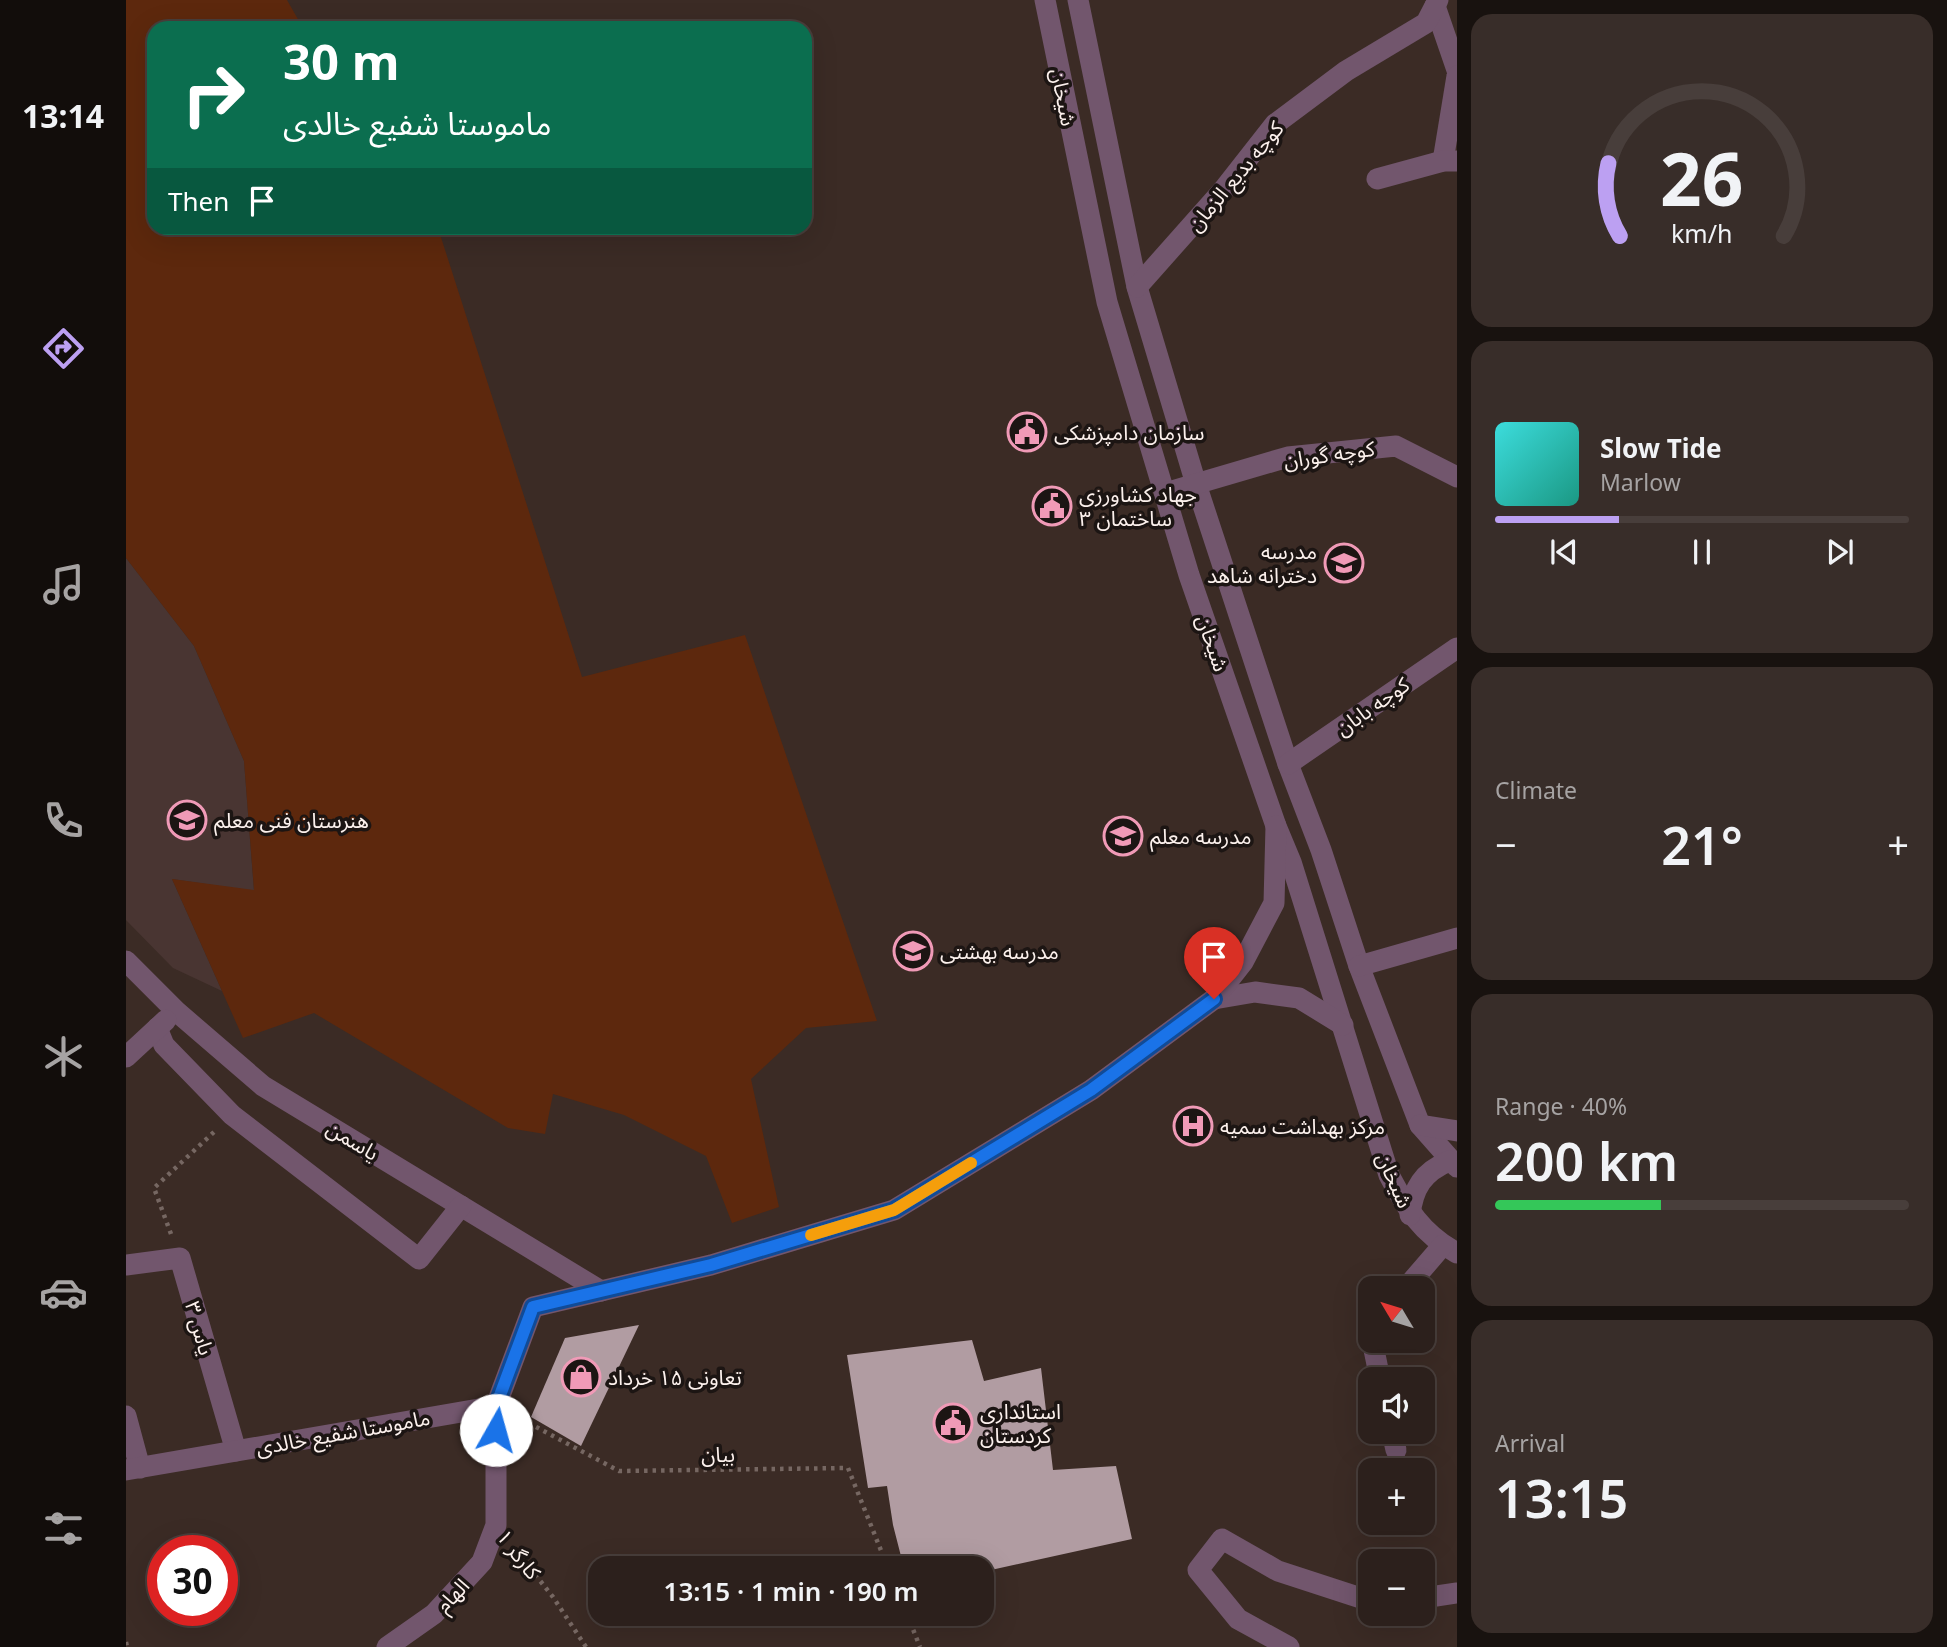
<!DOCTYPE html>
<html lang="en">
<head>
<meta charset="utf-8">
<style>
	:root { --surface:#2c201c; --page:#382d29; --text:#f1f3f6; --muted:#a6a3a3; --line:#483e3b; --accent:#bca0f2 }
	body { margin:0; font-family:"Noto Sans","Noto Sans Arabic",sans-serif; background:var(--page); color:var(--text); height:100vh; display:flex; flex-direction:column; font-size:26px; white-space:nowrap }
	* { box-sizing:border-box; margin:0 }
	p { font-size:23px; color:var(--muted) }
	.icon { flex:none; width:38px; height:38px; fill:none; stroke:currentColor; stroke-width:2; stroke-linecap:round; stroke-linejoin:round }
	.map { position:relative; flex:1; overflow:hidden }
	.panel { display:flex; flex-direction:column; gap:14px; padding:14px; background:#18120f; width:490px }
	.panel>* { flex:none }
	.hud { position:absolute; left:21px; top:21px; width:665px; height:214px; border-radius:21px; box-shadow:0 7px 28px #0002,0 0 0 2px var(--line); background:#0b6e4f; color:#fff; overflow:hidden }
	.needle { width:46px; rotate:308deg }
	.tools { position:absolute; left:1232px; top:1276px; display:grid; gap:14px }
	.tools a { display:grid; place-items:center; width:77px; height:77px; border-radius:14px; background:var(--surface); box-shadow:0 7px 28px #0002,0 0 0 2px var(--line); font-size:35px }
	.speed { position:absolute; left:21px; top:1535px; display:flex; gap:14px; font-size:35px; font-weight:700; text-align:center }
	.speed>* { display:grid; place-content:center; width:91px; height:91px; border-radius:50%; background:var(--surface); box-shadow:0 7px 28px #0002,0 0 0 2px var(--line); line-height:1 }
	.speed .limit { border:10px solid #d22; background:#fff; color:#111 }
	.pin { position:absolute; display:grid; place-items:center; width:60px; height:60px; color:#fff; margin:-72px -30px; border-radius:50% 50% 50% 0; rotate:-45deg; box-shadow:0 0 7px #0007 }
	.pin .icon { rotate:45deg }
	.me { position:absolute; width:77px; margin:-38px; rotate:7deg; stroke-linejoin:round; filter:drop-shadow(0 0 5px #0008) }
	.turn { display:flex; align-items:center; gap:24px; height:147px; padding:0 21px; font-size:32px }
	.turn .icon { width:91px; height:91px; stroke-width:2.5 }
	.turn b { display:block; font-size:49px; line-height:60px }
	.then { display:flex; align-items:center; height:66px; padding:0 21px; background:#0003; gap:14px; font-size:26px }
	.big { font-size:52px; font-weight:600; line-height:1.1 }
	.panel .widget { flex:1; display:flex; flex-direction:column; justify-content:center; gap:10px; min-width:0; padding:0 24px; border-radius:21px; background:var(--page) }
	.panel .dial { align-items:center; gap:0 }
	.dial svg { height:182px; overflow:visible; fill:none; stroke:var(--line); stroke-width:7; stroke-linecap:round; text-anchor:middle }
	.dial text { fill:var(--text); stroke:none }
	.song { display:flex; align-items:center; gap:21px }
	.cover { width:84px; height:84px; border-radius:10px; background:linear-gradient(135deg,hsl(180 70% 55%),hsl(170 70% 35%)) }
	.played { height:7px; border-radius:4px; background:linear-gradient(90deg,var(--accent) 30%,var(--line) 30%) }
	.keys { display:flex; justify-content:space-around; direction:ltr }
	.heat { display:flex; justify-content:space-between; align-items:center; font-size:38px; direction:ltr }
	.charge { height:10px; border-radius:5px; background:linear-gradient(90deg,#34c759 40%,var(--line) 0) }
	.trip { position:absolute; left:462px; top:1556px; width:406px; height:70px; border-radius:21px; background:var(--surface); box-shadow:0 7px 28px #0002,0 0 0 2px var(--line); font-weight:600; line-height:70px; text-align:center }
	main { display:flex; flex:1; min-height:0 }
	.dock { display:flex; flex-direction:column; width:126px; justify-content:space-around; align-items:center; background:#120d0b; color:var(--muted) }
	.dock .icon { width:49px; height:49px }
	.dock .on { color:var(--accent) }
	.dock b { font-size:32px; color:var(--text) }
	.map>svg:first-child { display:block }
	.education { fill:#493532 }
	.green { fill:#5d280d }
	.building { fill:#b19ca2 }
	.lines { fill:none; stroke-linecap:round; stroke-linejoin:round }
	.path { stroke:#766762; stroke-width:4.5; stroke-dasharray:3.5 5; stroke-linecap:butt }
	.minor { stroke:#72566d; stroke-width:21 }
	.route-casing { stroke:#114b97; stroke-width:18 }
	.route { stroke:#1a73e8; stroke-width:12 }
	.slow { stroke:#f59e0b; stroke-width:12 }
	.labels { text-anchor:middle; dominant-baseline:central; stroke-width:7; stroke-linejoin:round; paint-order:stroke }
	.street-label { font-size:21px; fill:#fcf1ed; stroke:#1c1513 }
	.poi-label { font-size:21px; fill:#fcf1ed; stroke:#1c1513; text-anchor:start }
</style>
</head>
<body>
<main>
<nav class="dock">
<b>13:14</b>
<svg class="icon on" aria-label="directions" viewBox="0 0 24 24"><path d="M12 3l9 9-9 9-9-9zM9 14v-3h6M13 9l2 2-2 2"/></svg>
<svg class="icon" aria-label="music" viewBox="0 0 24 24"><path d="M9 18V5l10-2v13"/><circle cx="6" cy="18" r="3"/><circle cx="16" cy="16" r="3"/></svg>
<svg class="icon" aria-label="phone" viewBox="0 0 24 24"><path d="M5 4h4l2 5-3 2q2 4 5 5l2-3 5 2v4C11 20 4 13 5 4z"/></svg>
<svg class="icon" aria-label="climate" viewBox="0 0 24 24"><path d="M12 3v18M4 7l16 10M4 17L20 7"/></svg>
<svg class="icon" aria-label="car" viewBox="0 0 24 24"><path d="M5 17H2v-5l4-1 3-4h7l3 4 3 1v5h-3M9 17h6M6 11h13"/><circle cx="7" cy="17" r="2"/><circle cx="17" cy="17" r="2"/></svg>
<svg class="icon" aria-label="filters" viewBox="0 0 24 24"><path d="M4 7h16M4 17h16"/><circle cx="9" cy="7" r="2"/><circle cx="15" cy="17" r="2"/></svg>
</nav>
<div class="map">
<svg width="1331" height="1647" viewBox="0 0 1331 1647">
	<rect width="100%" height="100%" fill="#3b2b25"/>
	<path class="education" d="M0 558 68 646 118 761 128 891 46 879 96 991 47 968 0 920Z"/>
	<path class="green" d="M0 0H161L177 28H28V228H312L456 677 619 635 751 1021 680 1028 625 1079 653 1207 606 1223 580 1156 498 1115 427 1094 419 1134 382 1128 188 1013 117 1038 46 879 128 890 118 761 68 646 0 558Z"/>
	<g class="building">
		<path d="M513 1325 455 1446 405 1417 439 1338Z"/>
		<path d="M846 1340 858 1381 915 1368 927 1470 990 1466 1006 1539 856 1572V1568H778L767 1525 761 1486 742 1488 721 1355Z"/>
	</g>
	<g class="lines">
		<g class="path">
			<path d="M45 1234 28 1188 88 1132"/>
			<path d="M395 1419 493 1471 722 1468 762 1568"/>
			<path d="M388 1548 427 1597 460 1647"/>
			<path d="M781 1614 794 1647"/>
			<path d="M0 1642 1 1647"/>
		</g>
		<g class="minor">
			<path d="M919 0 981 302 1063 575 1150 826 1165 862 1263 1175C1281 1209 1295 1233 1331 1253"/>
			<path d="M952 0 1011 287 1070 484 1162 764 1195 850 1233 966 1294 1125 1331 1167"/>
			<path d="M1309 6 1331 70"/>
			<path d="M1317 161 1331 76"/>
			<path d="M1251 179 1317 161H1330"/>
			<path d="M1011 287 1098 189 1149 124 1220 71 1300 23 1312 0"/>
			<path d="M1039 493 1162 457 1270 446 1331 477"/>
			<path d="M1162 764 1331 648"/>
			<path d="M0 961 50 1011 137 1086 475 1291"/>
			<path d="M1233 966 1331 938"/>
			<path d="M1088 999 1129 992 1173 998 1217 1025"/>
			<path d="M31 1028 38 1045 106 1115 293 1259 335 1206"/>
			<path d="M0 1057 40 1020"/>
			<path d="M1294 1125 1331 1131"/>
			<path d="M1284 1215C1287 1188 1297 1172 1323 1161"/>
			<path d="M0 1265 54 1258 110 1451"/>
			<path d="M1280 1288 1317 1245"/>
			<path d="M1246 1340 1254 1379"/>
			<path d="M0 1416 14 1468"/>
			<path d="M1266 1432 1270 1450"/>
			<path d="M0 1470 370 1406 407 1307 585 1265 768 1210 965 1090 1088 999 1117 962 1148 903 1150 826"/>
			<path d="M1297 1598 1331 1593"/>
			<path d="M261 1647 308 1614 356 1562 370 1525V1406"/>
			<path d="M1163 1647 1112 1619 1072 1570 1096 1539 1152 1571 1244 1601"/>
		</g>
	</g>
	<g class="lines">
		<defs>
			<path id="route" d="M370 1430V1406L407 1307 585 1265 768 1210 965 1090 1088 999"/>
		</defs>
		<use href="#route" class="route-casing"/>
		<use href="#route" class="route"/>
		<path class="slow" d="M685 1235 768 1210 845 1163"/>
	</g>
	<defs>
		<symbol id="civic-ring" viewBox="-11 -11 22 22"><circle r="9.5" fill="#1c1513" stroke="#f09ab7" stroke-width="1.5"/><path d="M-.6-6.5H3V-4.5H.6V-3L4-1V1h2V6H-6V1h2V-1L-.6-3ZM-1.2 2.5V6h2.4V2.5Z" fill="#f09ab7"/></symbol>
		<symbol id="school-ring" viewBox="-11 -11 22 22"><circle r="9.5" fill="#1c1513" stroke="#f09ab7" stroke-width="1.5"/><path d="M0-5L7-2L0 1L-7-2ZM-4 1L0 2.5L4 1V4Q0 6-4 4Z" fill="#f09ab7"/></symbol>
		<symbol id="hospital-ring" viewBox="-11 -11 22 22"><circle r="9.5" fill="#1c1513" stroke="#f09ab7" stroke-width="1.5"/><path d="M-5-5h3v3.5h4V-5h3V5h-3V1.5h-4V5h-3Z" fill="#f09ab7"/></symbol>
		<symbol id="shop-ring" viewBox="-11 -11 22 22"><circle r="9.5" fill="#1c1513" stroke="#f09ab7" stroke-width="1.5"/><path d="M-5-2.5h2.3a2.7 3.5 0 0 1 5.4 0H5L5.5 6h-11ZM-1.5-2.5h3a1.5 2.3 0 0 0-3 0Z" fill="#f09ab7"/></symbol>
	</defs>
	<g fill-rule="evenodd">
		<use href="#civic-ring" x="879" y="410" width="44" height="44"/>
		<use href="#civic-ring" x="904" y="484" width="44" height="44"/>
		<use href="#school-ring" x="1196" y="541" width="44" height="44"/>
		<use href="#school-ring" x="39" y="798" width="44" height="44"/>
		<use href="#school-ring" x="975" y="814" width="44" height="44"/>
		<use href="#school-ring" x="765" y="929" width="44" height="44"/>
		<use href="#hospital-ring" x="1045" y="1104" width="44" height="44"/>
		<use href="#shop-ring" x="433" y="1355" width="44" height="44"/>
		<use href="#civic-ring" x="805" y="1401" width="44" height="44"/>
	</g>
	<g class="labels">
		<g class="street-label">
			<text transform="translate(938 97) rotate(79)">شیخان</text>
			<text transform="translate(1109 176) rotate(-50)">کوچه بدیع الزمان</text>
			<text transform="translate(1203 454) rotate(-8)">کوچه گوران</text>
			<text transform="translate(1087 643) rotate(71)">شیخان</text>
			<text transform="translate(1246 706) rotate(-35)">کوچه بابان</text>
			<text transform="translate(227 1140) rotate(31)">یاسمن</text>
			<text transform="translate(1269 1180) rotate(66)">شیخان</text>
			<text transform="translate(74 1328) rotate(74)">یاس ۳</text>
			<text transform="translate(217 1432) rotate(-10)">ماموستا شفیع خالدی</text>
			<text transform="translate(592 1454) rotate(-1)">بیان</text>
			<text transform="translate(393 1554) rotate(52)">کارگر ۱</text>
			<text transform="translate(326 1595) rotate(-47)">الهام</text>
		</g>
		<g class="poi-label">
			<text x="928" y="432">سازمان دامپزشکی</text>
			<text x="953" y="494">جهاد کشاورزی<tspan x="953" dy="24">ساختمان ۳</tspan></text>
			<text x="1191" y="551" text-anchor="end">مدرسه<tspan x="1191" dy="24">دخترانه شاهد</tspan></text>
			<text x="88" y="820">هنرستان فنی معلم</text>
			<text x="1024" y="836">مدرسه معلم</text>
			<text x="814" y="951">مدرسه بهشتی</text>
			<text x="1094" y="1126">مرکز بهداشت سمیه</text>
			<text x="482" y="1377">تعاونی ۱۵ خرداد</text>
			<text x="854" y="1411">استانداری<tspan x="854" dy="24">کردستان</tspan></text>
		</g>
	</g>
</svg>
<div class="tools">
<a><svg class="needle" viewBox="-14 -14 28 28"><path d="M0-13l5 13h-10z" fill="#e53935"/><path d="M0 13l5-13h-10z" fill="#a6a3a3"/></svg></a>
<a><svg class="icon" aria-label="sound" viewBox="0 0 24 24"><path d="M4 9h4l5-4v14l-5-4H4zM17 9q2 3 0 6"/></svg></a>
<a>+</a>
<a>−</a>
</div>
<div class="speed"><div class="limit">30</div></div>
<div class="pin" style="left:1088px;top:999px;background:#d93025"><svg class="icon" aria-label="arrive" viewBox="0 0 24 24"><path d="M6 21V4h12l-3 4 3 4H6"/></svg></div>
<svg class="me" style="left:370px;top:1430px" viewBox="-20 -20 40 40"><circle r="19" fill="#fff"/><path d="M0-13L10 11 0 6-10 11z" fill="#1a73e8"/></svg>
<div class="trip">13:15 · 1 min · 190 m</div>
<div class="hud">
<div class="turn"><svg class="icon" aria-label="right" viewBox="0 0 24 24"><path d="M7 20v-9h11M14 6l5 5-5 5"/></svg><div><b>30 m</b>ماموستا شفیع خالدی</div></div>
<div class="then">Then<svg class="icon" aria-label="arrive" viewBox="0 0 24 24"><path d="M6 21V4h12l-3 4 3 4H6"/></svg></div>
</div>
</div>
<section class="panel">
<div class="widget dial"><svg viewBox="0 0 100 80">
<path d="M14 69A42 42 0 1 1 86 69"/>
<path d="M14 69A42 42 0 0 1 9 37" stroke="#bca0f2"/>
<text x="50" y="56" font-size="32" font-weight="700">26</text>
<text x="50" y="72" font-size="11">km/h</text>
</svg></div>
<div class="widget">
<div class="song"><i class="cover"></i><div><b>Slow Tide</b><p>Marlow</p></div></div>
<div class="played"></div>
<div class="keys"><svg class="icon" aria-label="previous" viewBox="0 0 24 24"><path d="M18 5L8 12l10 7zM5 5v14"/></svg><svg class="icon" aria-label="pause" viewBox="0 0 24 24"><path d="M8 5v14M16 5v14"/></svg><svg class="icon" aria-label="next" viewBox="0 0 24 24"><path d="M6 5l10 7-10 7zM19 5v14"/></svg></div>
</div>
<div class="widget"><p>Climate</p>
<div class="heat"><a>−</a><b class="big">21°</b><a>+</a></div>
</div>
<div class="widget"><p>Range · 40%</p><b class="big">200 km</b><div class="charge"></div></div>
<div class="widget"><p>Arrival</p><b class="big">13:15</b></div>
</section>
</main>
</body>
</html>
